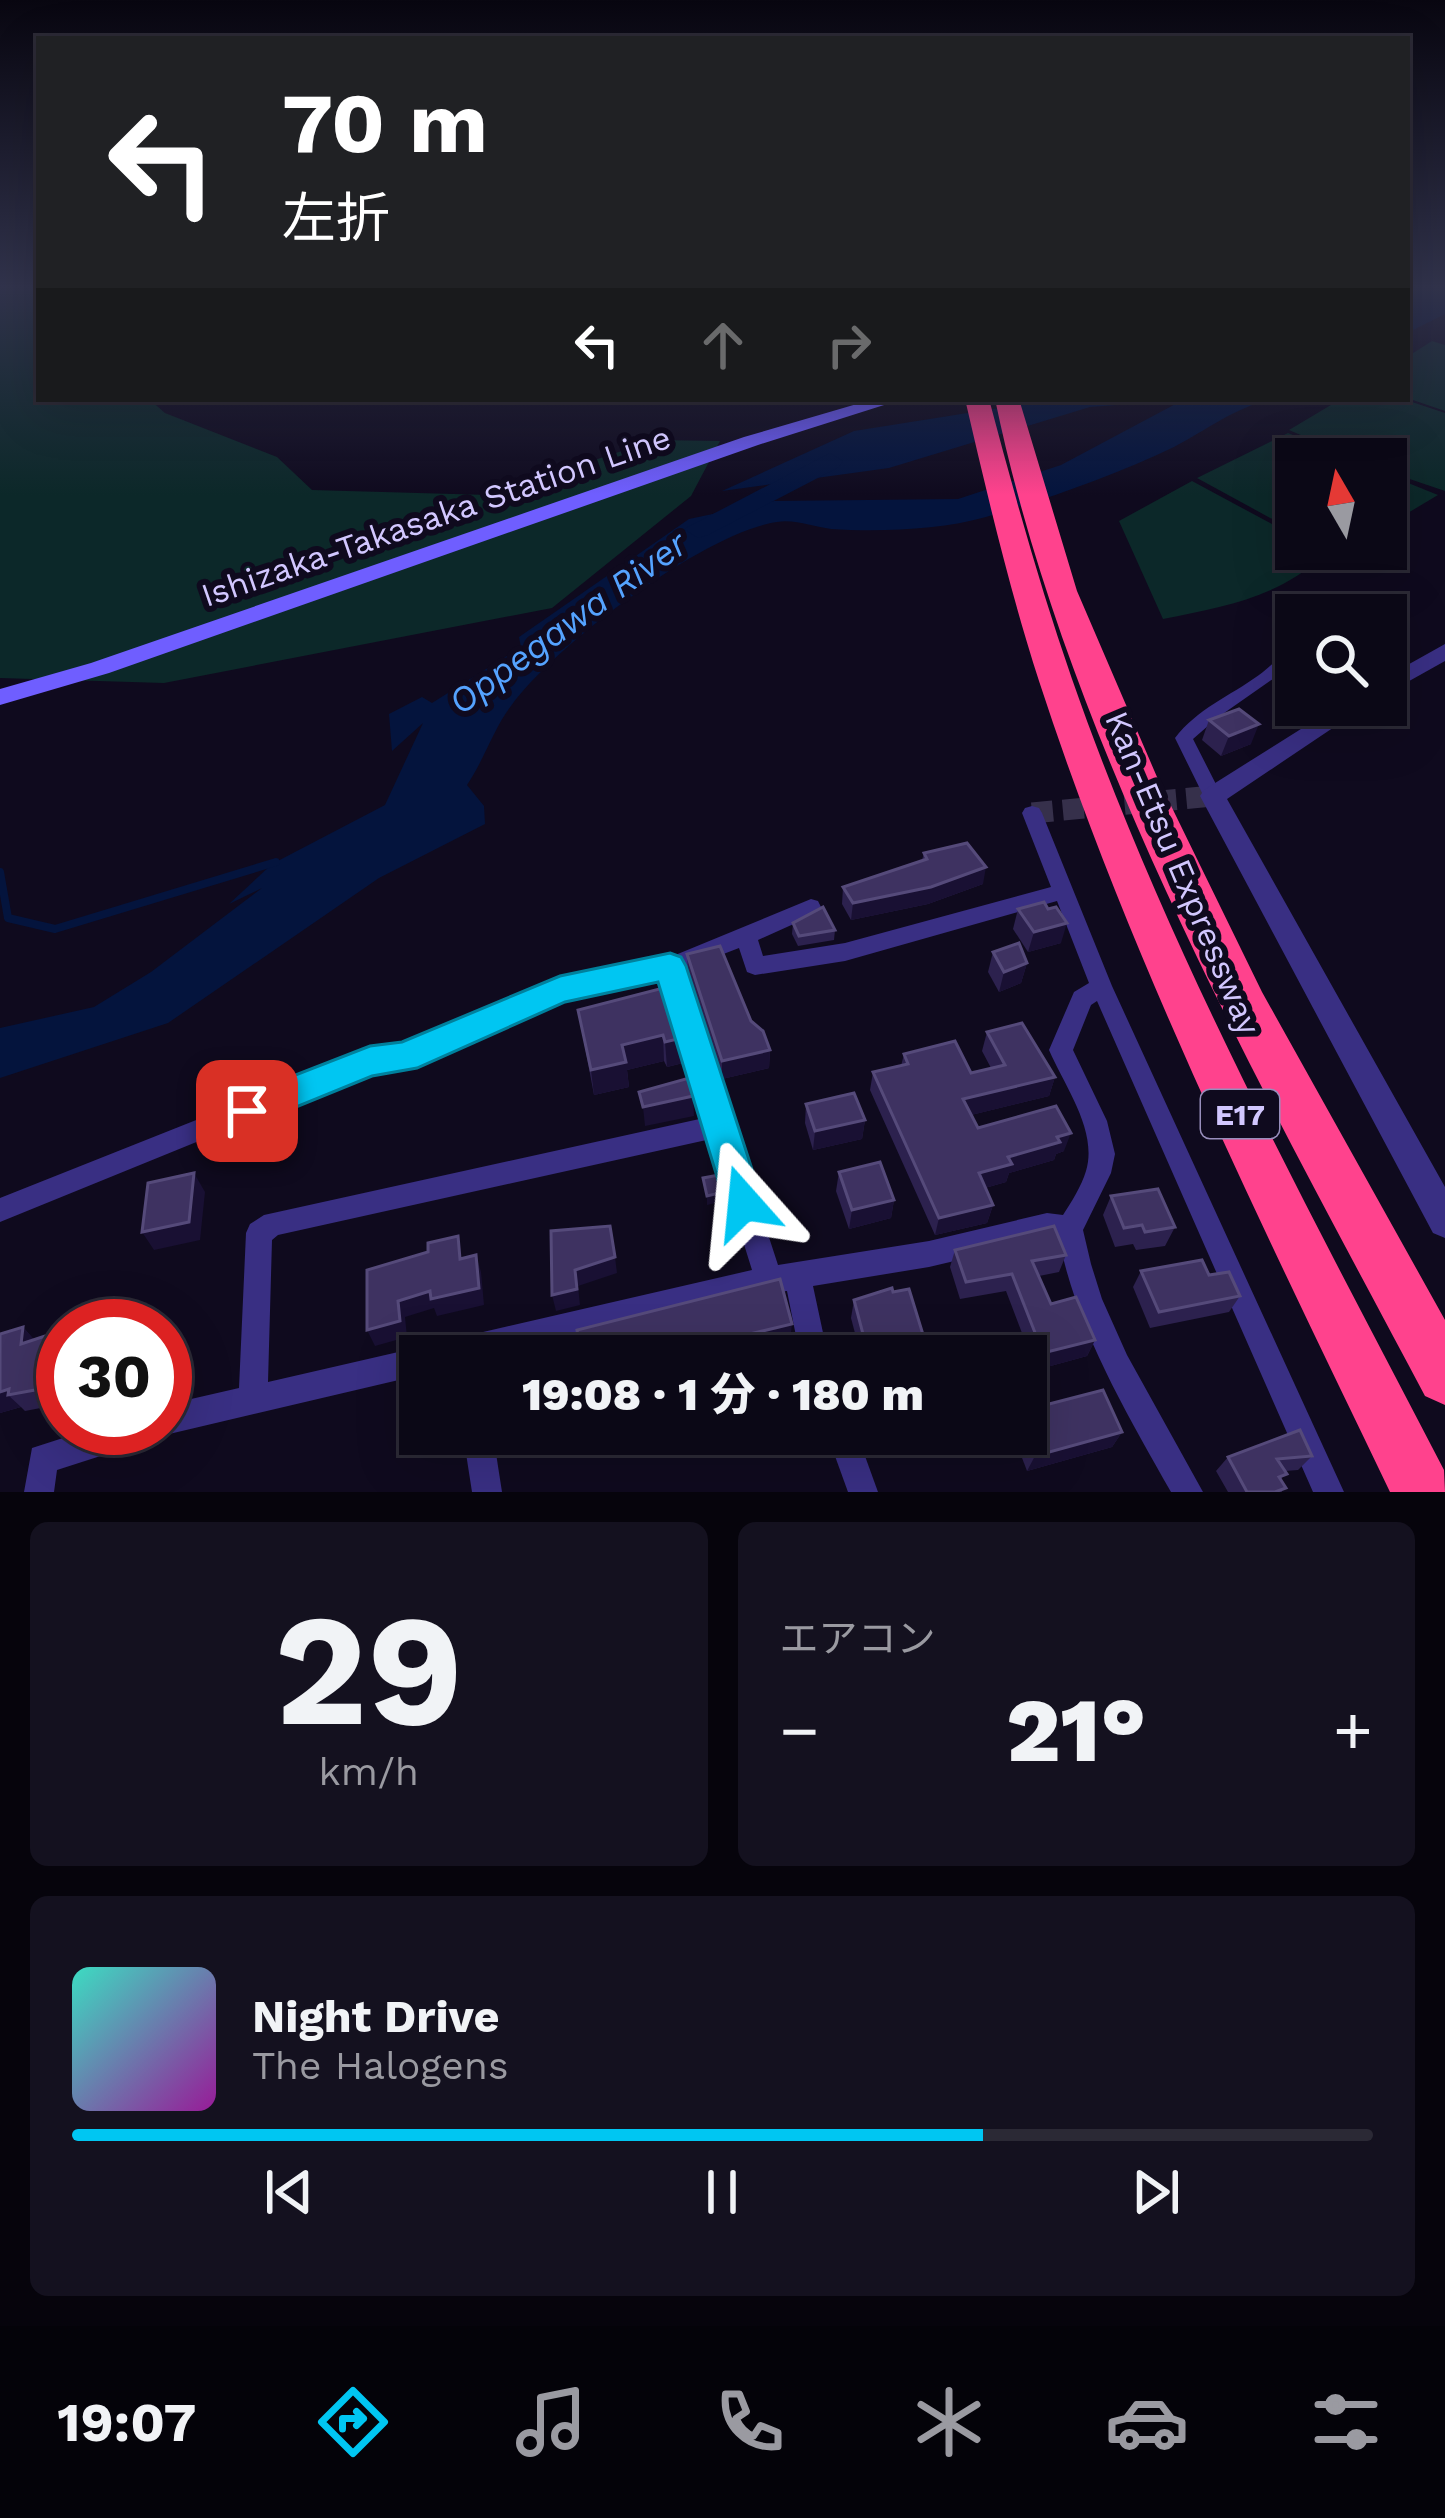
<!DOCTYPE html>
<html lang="ja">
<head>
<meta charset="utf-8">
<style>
	:root { --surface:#0b0816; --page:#14111f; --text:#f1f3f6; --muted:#9a9aa1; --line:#2b2935; --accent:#00c6f2 }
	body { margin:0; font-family:"Work Sans","Noto Sans JP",sans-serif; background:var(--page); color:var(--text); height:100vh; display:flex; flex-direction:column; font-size:45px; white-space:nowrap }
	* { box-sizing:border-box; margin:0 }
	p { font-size:39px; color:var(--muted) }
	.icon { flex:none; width:66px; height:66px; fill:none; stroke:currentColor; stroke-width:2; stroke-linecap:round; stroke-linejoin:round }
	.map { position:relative; height:1492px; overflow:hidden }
	.drawer { display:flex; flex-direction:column; gap:30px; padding:30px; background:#06040c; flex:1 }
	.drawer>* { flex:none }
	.hud { position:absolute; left:36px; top:36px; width:1374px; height:366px; border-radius:0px; box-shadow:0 12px 48px #0002,0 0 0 3px var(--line); background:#202124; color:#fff; overflow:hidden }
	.needle { width:78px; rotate:351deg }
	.fabs { position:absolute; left:1275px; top:438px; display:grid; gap:24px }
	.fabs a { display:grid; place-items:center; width:132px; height:132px; border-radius:0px; background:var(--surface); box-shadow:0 12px 48px #0002,0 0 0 3px var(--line); font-size:60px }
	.speed { position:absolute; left:36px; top:1299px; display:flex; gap:24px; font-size:60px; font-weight:700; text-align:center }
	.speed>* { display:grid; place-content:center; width:156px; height:156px; border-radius:50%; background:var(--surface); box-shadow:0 12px 48px #0002,0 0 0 3px var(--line); line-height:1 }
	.speed .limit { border:18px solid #d22; background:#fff; color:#111 }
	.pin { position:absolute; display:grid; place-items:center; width:102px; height:102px; color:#fff; margin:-51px; border-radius:24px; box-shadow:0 6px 18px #0006 }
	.me { position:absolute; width:132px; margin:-66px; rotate:342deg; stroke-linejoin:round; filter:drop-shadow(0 0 9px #0008) }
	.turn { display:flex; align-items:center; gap:42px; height:252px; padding:0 48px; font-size:54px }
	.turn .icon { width:156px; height:156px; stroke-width:2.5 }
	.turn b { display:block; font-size:84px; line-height:102px }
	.lanes { display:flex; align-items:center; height:114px; padding:0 48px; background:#0003; justify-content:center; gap:60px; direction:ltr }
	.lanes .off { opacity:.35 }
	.big { font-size:90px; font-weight:800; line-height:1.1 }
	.drawer .widget { flex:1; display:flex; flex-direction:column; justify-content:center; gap:18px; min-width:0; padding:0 42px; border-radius:18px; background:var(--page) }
	.drawer .dial { align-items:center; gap:0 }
	.dial b { font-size:156px; line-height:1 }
	.song { display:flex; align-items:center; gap:36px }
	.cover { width:144px; height:144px; border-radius:18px; background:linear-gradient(135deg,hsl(170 70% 55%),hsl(300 70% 35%)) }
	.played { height:12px; border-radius:6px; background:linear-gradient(90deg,var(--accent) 70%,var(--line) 70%) }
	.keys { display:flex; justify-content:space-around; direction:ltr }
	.heat { display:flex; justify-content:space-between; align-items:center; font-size:66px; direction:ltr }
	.drawer .tiles { flex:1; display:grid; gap:30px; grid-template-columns:1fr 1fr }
	.widget:last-child { grid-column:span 2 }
	.trip { position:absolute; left:399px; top:1335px; width:648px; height:120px; border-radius:0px; background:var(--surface); box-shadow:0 12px 48px #0002,0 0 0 3px var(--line); font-weight:800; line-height:120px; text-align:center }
	.tab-bar { display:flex; height:192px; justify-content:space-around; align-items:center; background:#040309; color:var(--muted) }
	.tab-bar .icon { width:84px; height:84px }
	.tab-bar .active { color:var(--accent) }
	.tab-bar b { font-size:54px; color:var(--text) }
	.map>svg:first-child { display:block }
	.green { fill:#0c2829 }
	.water { fill:#04143d }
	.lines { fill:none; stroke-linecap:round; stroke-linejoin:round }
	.stream { stroke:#04143d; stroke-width:8 }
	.river { fill:#04143d; fill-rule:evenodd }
	.minor-tunnel { stroke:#36304b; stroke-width:21; stroke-dasharray:21 10; stroke-linecap:butt }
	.minor { fill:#392f83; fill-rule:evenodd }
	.tertiary { fill:#392f83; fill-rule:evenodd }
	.secondary { fill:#6f5eff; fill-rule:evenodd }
	.motorway { fill:#ff428d; fill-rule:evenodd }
	.wall { fill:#2c214e }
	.shaded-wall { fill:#191033 }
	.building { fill:#3e3261; stroke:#554a7a; stroke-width:3 }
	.route { fill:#00c6f2; stroke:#00819d; stroke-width:3 }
	.labels { text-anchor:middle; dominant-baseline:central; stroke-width:12; stroke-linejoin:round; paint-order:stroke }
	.shield { fill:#0f0a1e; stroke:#988ebc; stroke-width:3 }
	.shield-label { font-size:30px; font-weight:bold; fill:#d2c7ff }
	.street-label { font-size:33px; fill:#d2c7ff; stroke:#0f0a1e }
	.water-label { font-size:36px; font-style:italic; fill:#55a3ff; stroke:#0f0a1e }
</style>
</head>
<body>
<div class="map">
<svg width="1445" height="1492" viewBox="0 0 1445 1492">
	<rect width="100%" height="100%" fill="#0f0a1e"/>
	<g class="green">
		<path d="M0 286H39V399H149L165 413 277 457 312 490 489 495 655 440 720 441 691 496 552 608 164 683 0 678Z"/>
		<path d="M1432 341 1445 345V411L1407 398V357Z"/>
		<path d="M1341 399H1403L1445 413V491L1386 471V459H1357L1289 430Z"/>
		<path d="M1288 433 1351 459H1296V532L1197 478Z"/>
		<path d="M1386 474 1438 495 1386 526Z"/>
		<path d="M1192 481 1296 537V549L1323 555C1279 598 1222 607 1163 619L1119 521Z"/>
	</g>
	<g class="water">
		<path d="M1407 286H1445V314L1407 333Z"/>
		<path d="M1056 399H1271C1233 409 1208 429 1174 447 1113 476 1050 498 986 517 940 530 879 532 831 529 814 527 795 519 777 522 704 533 555 645 511 706 494 728 484 760 467 785L484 806 485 824 379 878 168 1023 0 1078V1028L94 1007 151 972 262 888 229 904 272 864 385 805 423 723 392 751 389 714 422 697 432 703 521 647 519 637 689 519 774 501 958 499 1061 465 1183 400 1090 407 889 468 722 491 854 431Z"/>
	</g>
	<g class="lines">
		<path class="stream" d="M0 872 8 918 55 929 276 862"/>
		<path class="river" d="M830 453 843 461 839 467 708 535 698 538 684 529Z"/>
		<path class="minor-tunnel" d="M1032 813 1213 796"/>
		<g class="minor">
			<path d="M1296 645V660L1290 667 1217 718 1193 739 1222 796 1220 801H1206L1175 738C1197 709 1230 696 1259 675 1272 666 1283 652 1296 645Z"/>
			<path d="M1032 806 1039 808 1042 813 1112 986 1344 1492H1313L1097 1001 1091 1005 1073 1050 1107 1121 1115 1154 1111 1173 1083 1230 1091 1264 1102 1299 1127 1355 1203 1492H1171C1126 1412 1078 1332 1059 1240L1047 1239 929 1267 813 1286 828 1356H800L787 1291 769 1293 501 1356H420V1375L165 1435 155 1430 151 1438 141 1443 57 1470 54 1492H24L32 1448 94 1428H165V1405L239 1388 246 1233 250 1224 264 1215 704 1118 662 976 562 998 412 1064 371 1071 0 1222V1198L362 1054 402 1047 559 981 668 958 811 899 818 901 821 907 818 913 758 940 763 956 845 943 1051 887 1022 813 1025 808ZM1057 901 1089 983 1074 992 1049 1050C1065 1087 1098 1131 1086 1171 1081 1187 1072 1201 1063 1215L1047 1213 929 1241 778 1265 682 970 739 948 747 972 755 975 845 961ZM711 1139 752 1270 440 1342 430 1346 428 1350 420 1347 268 1382 272 1240 278 1235Z"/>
			<path d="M463 1434H493L502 1492H472Z"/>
			<path d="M827 1434H857L878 1492H848Z"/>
		</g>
		<g class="tertiary">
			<path d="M1445 644V661L1386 694V677Z"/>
			<path d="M1339 705H1367L1227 799 1445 1187V1238L1433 1233 1200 796 1204 790Z"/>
		</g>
		<path class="secondary" d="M874 399H903L758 445 109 673 0 705V689L91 663 744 437Z"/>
		<g class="motorway">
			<path d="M965 399H989C1014 493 1040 587 1072 679 1168 954 1310 1212 1444 1470L1445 1492H1390C1263 1227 1130 961 1039 681 1009 588 987 494 965 399Z"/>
			<path d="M995 399H1019L1077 591 1157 777 1262 992 1445 1320V1405L1425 1396C1261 1087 1066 743 995 399Z"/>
		</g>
	</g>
	<g class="wall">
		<path d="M1209 720 1251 744 1221 756 1202 740Z"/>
		<path d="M924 853 983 884 928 904 851 920 842 904 843 887 922 860Z"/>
		<path d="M1018 909 1061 943 1028 952 1013 929Z"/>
		<path d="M793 923 835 930 834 940 798 946 792 934Z"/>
		<path d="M993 952 1027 963 1021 983 999 992 988 972Z"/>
		<path d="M687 954 751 1021 770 1050 769 1068 722 1079 688 973Z"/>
		<path d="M578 1010 682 1038 683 1063 667 1067 664 1061 627 1070 629 1087 594 1095Z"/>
		<path d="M987 1032 1055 1077 1049 1096 971 1115 978 1128 1064 1151 1056 1154 1054 1160 1009 1173 1006 1182 985 1188 993 1205 987 1223 935 1235 870 1090 873 1072 901 1066 904 1054 971 1073 991 1068 982 1051Z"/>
		<path d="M806 1104 865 1120 862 1139 813 1150 805 1123Z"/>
		<path d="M839 1172 894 1200 891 1218 849 1229 836 1191Z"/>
		<path d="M1111 1196 1175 1227 1165 1246 1136 1250 1133 1244 1115 1247 1103 1215Z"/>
		<path d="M955 1250 1066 1255 1059 1272 1039 1276 1051 1304 1095 1340 1087 1356 1036 1370 1006 1291 960 1299 950 1267Z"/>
		<path d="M1141 1271 1209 1275 1240 1296 1229 1312 1150 1328 1133 1287Z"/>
		<path d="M854 1300 925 1341 921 1356H861L851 1318Z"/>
		<path d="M23 1327 34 1340 51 1406 25 1411 21 1407 0 1413V1334Z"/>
		<path d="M1122 1432 1112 1447 1027 1471 1013 1434Z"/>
		<path d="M1312 1456 1298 1470 1285 1471 1281 1480 1282 1492H1228L1216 1471 1228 1457Z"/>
	</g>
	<g class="shaded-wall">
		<path d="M1259 724 1251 744 1221 756 1229 736Z"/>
		<path d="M986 867 983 884 928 904 851 920 853 903Z"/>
		<path d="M1067 923 1061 943 1028 952 1034 932Z"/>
		<path d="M1027 963 1021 983 999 992 1004 972Z"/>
		<path d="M663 1035 664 1061 627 1070 629 1087 594 1095 591 1070 622 1045Z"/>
		<path d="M682 1038 683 1063 667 1067 665 1042Z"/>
		<path d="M770 1050 769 1068 722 1079V1061Z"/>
		<path d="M1055 1077 1049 1096 959 1118 963 1099Z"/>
		<path d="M693 1096 694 1116 645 1126 643 1107Z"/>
		<path d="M865 1120 862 1139 813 1150 815 1131Z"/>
		<path d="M1071 1133 1064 1151 1056 1154 1054 1160 1009 1173 1006 1182 974 1191 979 1173 1008 1157Z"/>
		<path d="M194 1173 205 1192 200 1240 154 1250 142 1232Z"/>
		<path d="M724 1192V1201L707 1205V1196Z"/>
		<path d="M894 1200 891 1218 849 1229 852 1210Z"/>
		<path d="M993 1205 987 1223 935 1235 939 1218Z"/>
		<path d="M476 1255 481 1272 484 1305 437 1316 434 1308 405 1317 407 1337 375 1346 367 1330 398 1301 430 1291Z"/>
		<path d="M615 1257 617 1273 578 1286 580 1305 556 1311 552 1295 575 1270Z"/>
		<path d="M116 1311 127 1326H114Z"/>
		<path d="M792 1324 790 1341 729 1356H667L666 1354Z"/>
		<path d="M23 1327 38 1344H21Z"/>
		<path d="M1095 1340 1087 1356 1036 1370 1043 1353Z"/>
		<path d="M63 1381V1402L51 1406 35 1390Z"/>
		<path d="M9 1389 8 1395 21 1407 0 1413V1392Z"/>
		<path d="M1122 1432 1112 1447 1027 1471 1035 1456Z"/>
		<path d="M713 1434H765L695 1455 694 1439Z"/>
	</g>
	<g class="building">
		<path d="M1239 709 1259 724 1229 736 1209 720Z"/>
		<path d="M967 843 986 867 931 887 853 903 843 887 927 859 924 853Z"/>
		<path d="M1044 902 1048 909 1056 907 1067 923 1034 932 1018 909Z"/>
		<path d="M823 907 835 930 799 936 793 923Z"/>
		<path d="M1019 943 1027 963 1004 972 993 952Z"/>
		<path d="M720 946 751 1021 763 1031 770 1050 722 1061 687 954Z"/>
		<path d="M667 987 682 1038 665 1042 663 1035 622 1045 626 1062 591 1070 578 1010Z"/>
		<path d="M1022 1023 1055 1077 963 1099 978 1128 1056 1106 1071 1133 1057 1137 1060 1142 1008 1157 1012 1164 979 1173 993 1205 939 1218 873 1072 908 1064 904 1054 955 1041 971 1073 1005 1065 987 1032Z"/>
		<path d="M689 1078 693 1096 643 1107 639 1092Z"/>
		<path d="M854 1093 865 1120 815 1131 806 1104Z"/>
		<path d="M880 1162 894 1200 852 1210 839 1172Z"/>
		<path d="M194 1173 189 1222 142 1232 148 1183Z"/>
		<path d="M719 1175 724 1192 707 1196 703 1178Z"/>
		<path d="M1158 1189 1175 1227 1145 1232 1142 1225 1124 1228 1111 1196Z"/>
		<path d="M610 1226 615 1257 575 1270 577 1289 552 1295 551 1231Z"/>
		<path d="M1054 1226 1066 1255 1032 1261 1051 1304 1076 1297 1095 1340 1043 1353 1012 1274 966 1282 955 1250Z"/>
		<path d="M458 1236 460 1259 476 1255 479 1288 431 1299 430 1291 398 1301 400 1321 367 1330V1270L428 1252V1243Z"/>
		<path d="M1202 1260 1209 1275 1229 1272 1240 1296 1159 1312 1141 1271Z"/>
		<path d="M780 1279 792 1324 666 1354 667 1356H581L577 1330Z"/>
		<path d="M892 1288 893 1292 909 1289 925 1341 908 1344 909 1349 868 1353 854 1300Z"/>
		<path d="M116 1311 114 1326H74Z"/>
		<path d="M23 1327 21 1344 63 1330V1381L35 1390 8 1395 9 1389 0 1392V1334Z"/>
		<path d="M1103 1390 1122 1432 1035 1456 1026 1433V1410Z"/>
		<path d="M1300 1430 1312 1456 1277 1459 1287 1474 1279 1477 1286 1488 1275 1492H1247L1228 1457Z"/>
		<path d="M693 1434H713L694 1439Z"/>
	</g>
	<linearGradient id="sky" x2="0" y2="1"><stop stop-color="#080610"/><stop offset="0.58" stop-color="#31334c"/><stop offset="1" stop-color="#31334c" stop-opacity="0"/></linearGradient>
	<rect width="1445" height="495" fill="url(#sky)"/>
	<path class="route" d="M670 953 681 957 686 966 763 1203 758 1216 744 1222 730 1216 725 1203 658 982 565 1002 417 1068 372 1076 247 1127 234 1122 229 1111 234 1099 370 1046 402 1042 560 976Z"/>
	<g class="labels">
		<rect class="shield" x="1201" y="1090" width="78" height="48" rx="9"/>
		<g class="shield-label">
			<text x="1240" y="1114">E17</text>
		</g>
		<g class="street-label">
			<text transform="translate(436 516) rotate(-19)">Ishizaka-Takasaka Station Line</text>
			<text transform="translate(1183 873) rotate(67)">Kan-Etsu Expressway</text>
		</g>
		<g class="water-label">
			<text transform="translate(568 623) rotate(-36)">Oppegawa River</text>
		</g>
	</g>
</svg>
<div class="fabs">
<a><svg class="needle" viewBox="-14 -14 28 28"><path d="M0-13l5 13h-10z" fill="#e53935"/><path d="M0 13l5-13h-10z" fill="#9a9aa1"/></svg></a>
<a><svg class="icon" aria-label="search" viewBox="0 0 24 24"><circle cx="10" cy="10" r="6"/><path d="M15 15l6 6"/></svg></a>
</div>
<div class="speed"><div class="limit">30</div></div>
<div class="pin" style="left:247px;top:1111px;background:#d93025"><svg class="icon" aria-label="arrive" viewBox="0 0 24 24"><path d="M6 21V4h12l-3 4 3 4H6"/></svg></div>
<svg class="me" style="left:744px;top:1203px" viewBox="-20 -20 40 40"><path d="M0-17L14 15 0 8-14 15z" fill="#00c6f2" stroke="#fff" stroke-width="4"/></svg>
<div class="trip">19:08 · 1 分 · 180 m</div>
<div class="hud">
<div class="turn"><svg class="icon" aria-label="left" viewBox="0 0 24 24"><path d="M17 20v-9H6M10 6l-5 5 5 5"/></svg><div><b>70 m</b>左折</div></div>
<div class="lanes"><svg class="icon" aria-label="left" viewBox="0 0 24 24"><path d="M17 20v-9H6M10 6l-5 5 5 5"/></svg><svg class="icon off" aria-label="ahead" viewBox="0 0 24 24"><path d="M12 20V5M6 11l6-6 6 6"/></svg><svg class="icon off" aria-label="right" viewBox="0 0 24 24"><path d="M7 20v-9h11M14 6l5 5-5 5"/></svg></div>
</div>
</div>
<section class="drawer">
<div class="tiles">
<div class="widget dial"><b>29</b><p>km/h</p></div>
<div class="widget"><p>エアコン</p>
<div class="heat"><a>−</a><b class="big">21°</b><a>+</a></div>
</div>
<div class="widget">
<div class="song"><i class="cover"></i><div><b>Night Drive</b><p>The Halogens</p></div></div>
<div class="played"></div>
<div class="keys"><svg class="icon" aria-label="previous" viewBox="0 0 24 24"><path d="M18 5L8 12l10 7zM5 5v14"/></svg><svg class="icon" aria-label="pause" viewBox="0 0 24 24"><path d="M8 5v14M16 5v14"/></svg><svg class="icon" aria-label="next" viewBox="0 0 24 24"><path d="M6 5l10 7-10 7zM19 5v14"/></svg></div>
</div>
</div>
</section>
<nav class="tab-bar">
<b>19:07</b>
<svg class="icon active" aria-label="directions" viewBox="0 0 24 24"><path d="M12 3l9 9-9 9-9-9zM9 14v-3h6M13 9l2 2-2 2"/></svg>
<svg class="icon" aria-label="music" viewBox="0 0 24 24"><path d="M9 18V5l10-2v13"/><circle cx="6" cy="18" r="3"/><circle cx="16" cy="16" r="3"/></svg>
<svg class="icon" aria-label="phone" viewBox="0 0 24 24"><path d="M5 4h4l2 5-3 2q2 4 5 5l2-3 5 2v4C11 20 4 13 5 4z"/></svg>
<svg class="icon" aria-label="climate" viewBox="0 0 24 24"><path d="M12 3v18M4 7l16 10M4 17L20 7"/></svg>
<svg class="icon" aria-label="car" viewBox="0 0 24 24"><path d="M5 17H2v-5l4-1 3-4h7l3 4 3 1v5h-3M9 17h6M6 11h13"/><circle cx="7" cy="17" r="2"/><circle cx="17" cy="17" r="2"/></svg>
<svg class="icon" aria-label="filters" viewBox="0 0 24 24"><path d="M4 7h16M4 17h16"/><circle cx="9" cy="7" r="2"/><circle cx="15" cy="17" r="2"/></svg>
</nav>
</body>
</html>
